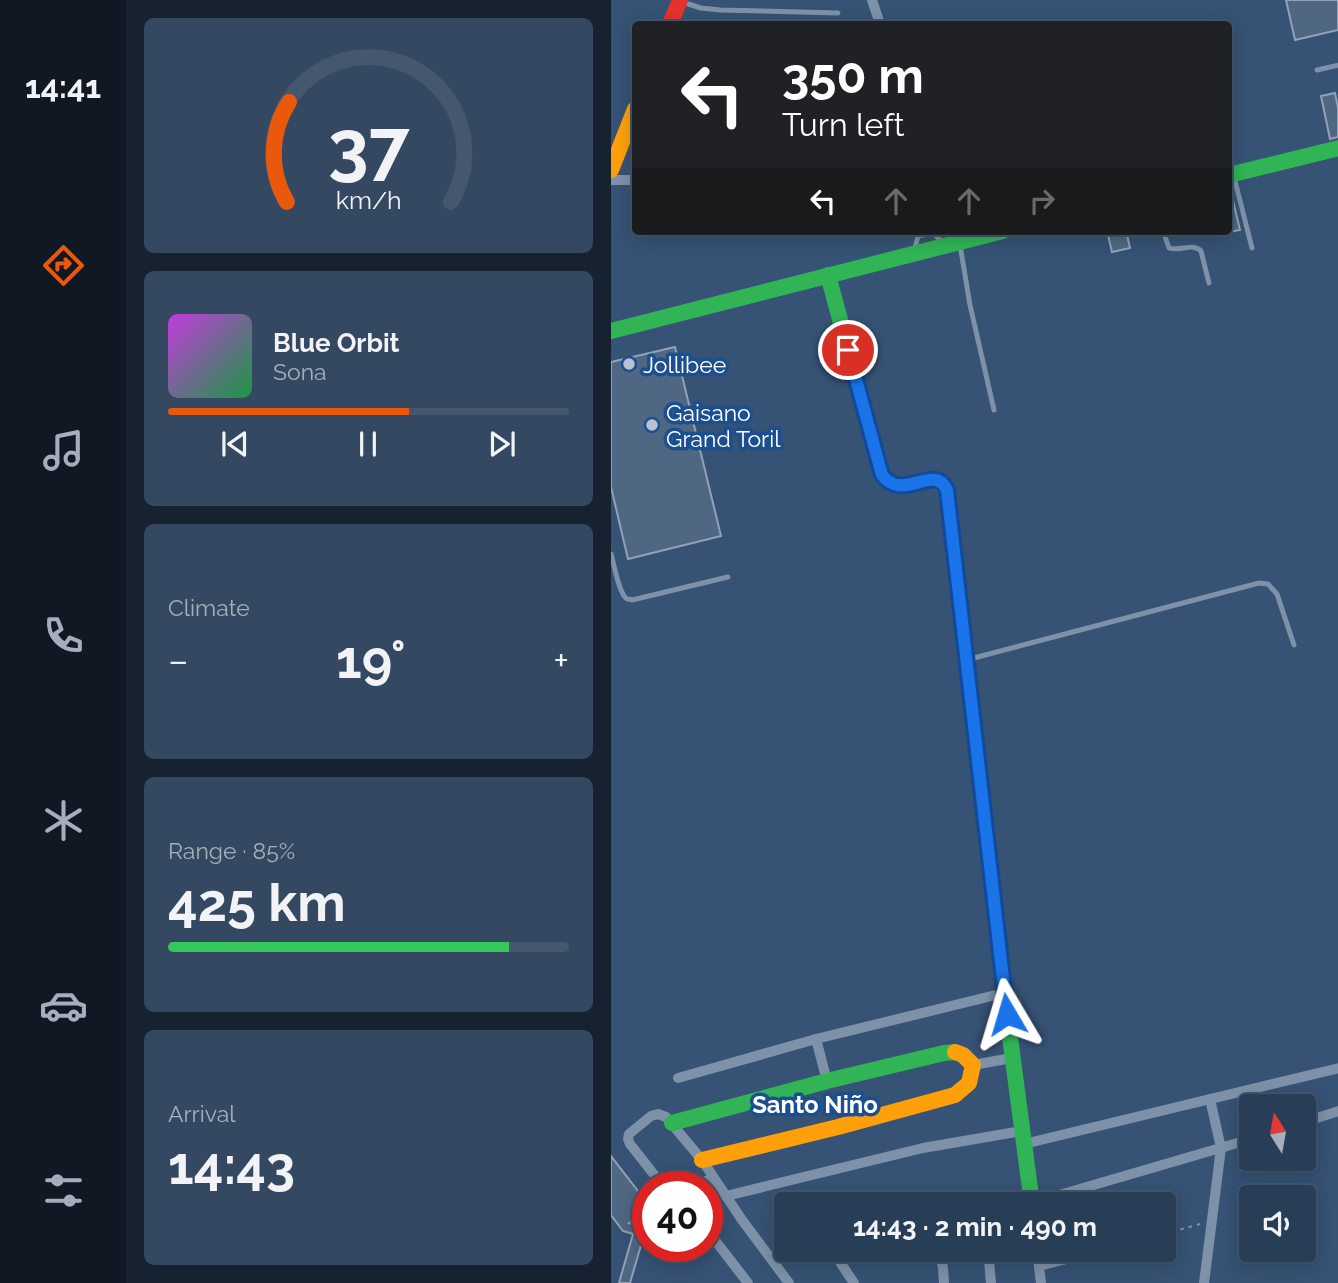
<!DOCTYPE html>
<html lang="en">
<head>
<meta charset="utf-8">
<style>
	:root { --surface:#283e57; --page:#344961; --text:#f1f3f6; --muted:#a5aeba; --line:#44576d; --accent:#ea580c }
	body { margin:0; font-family:Raleway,sans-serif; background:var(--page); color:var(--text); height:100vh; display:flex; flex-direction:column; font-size:26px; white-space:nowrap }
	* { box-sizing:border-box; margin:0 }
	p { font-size:23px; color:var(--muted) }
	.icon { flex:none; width:38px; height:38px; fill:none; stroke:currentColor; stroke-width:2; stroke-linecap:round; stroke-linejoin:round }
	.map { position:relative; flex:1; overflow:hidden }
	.drawer { display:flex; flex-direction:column; gap:18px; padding:18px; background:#162230; width:485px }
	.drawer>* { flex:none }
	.banner { position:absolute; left:21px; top:21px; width:600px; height:214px; border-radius:7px; box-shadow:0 4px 18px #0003,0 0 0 2px var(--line); background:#202124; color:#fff; overflow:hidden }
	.needle { width:46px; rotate:349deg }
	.fabs { position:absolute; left:628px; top:1094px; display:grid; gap:14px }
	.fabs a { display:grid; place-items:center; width:77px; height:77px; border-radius:7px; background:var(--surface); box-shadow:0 4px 18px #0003,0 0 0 2px var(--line); font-size:35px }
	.speed { position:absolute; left:21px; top:1171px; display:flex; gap:14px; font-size:35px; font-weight:700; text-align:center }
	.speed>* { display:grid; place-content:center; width:91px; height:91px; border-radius:50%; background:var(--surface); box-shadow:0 4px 18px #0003,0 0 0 2px var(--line); line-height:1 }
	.speed .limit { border:10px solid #d22; background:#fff; color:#111 }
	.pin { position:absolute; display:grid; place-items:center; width:60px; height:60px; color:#fff; margin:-30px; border:4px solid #fff; border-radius:50%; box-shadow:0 2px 7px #0007 }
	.me { position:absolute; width:77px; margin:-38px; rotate:353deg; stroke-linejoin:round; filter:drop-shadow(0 0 5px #0008) }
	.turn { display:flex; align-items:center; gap:24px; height:147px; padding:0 35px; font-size:32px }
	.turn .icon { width:91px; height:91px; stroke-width:2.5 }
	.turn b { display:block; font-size:49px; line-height:60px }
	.lanes { display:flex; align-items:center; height:66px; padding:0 35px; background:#0003; justify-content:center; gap:35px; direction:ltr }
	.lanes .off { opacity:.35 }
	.big { font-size:52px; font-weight:700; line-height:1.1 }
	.drawer .tile { flex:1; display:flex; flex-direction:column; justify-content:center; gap:10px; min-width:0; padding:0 24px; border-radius:10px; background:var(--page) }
	.drawer .dial { align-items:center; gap:0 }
	.dial svg { height:182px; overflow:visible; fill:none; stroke:var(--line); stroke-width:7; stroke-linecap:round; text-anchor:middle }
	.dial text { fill:var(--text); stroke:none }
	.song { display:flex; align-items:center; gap:21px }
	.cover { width:84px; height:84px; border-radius:10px; background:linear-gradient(135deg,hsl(290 70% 55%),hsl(140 70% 35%)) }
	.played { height:7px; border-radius:4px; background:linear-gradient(90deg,var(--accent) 60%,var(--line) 60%) }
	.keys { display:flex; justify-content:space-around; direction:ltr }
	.heat { display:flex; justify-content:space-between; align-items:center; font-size:38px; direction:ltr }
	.charge { height:10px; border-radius:5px; background:linear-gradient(90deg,#34c759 85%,var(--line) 0) }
	.trip { position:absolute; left:163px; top:1192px; width:402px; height:70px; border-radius:7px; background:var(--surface); box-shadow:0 4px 18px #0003,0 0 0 2px var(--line); font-weight:700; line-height:70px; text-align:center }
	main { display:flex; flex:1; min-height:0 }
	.tab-bar { display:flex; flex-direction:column; width:126px; justify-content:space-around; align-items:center; background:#101923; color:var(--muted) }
	.tab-bar .icon { width:49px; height:49px }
	.tab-bar .current { color:var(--accent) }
	.tab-bar b { font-size:32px; color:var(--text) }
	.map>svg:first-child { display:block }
	.building { fill:#506783; stroke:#92a2b6; stroke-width:2 }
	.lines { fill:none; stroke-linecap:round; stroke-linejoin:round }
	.path { stroke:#7d92a8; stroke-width:2; stroke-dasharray:3.5 5; stroke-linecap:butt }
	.lane { stroke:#7d92a8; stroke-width:5 }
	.street { stroke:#7d92a8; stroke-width:10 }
	.fast { stroke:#30b455; stroke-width:16 }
	.slow { stroke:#ff9f0a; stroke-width:16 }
	.jam { stroke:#e5322d; stroke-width:16 }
	.route-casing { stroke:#114b97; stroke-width:18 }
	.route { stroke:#1a73e8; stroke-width:12 }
	.poi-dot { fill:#b9c2ce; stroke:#1b4f8f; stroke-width:2.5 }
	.labels { text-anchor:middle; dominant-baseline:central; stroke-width:7; stroke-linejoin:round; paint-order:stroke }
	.poi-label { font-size:23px; fill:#fff; stroke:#1b4f8f; text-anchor:start }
	.neighbourhood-label { font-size:24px; font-weight:bold; fill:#fff; stroke:#1b4f8f }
</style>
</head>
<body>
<main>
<nav class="tab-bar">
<b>14:41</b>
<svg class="icon current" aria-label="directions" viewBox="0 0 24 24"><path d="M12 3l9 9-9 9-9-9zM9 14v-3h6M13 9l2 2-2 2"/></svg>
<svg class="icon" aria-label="music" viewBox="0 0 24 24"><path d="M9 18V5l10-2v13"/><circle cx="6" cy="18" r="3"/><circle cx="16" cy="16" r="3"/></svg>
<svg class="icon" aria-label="phone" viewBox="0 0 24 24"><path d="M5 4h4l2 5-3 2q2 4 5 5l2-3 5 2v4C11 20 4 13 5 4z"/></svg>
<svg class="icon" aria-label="climate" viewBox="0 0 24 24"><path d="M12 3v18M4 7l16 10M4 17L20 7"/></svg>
<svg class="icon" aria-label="car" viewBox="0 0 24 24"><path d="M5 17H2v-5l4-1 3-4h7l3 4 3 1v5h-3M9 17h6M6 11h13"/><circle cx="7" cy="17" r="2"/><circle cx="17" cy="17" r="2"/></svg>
<svg class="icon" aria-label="filters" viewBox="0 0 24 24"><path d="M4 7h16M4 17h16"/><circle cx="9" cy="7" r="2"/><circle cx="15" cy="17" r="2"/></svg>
</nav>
<section class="drawer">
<div class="tile dial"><svg viewBox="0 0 100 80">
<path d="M14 69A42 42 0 1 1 86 69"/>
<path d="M14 69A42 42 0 0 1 15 25" stroke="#ea580c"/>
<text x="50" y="56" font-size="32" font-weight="700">37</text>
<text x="50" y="72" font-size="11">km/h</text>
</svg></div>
<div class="tile">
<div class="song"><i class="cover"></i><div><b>Blue Orbit</b><p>Sona</p></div></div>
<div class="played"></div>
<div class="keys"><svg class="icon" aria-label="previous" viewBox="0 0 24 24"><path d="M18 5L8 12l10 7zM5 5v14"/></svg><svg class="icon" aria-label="pause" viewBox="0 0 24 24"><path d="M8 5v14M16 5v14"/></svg><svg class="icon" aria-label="next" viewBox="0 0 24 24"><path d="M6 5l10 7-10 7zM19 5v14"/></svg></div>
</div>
<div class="tile"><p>Climate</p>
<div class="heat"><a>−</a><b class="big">19°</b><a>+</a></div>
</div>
<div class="tile"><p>Range · 85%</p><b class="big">425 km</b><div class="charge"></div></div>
<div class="tile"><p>Arrival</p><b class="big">14:43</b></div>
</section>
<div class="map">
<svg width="728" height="1283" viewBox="0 0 728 1283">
	<rect width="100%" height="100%" fill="#365274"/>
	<g class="building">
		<path d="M675 0H727V30L684 40Z"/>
		<path d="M724 93 727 108V137L719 139 710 96Z"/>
		<path d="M618 196H621L629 230 618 232Z"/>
		<path d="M496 231H515L519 248 501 252Z"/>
		<path d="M64 347 110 536 17 559 0 487V362Z"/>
		<path d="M0 1156 37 1204V1209L18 1223 35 1228 19 1283H8L22 1234 12 1231 0 1215Z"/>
	</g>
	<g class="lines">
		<path class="path" d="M553 1234 589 1224"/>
		<g class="lane">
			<path d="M74 3 90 8 109 10 227 13"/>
			<path d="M706 70 728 65"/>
			<path d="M623 177 641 248"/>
			<path d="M552 231 558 248C569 252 582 242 590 251L598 283"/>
			<path d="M349 245 359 305 383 410"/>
			<path d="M303 252 307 236 322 233 332 243"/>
			<path d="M0 554C3 564 8 594 16 599 17 599 19 599 21 600L117 577"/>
			<path d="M359 659 648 583 657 584 666 594 683 645"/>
		</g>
		<g class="street">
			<path d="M261 0 269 24"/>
			<path d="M0 180H24"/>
			<path d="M205 1039 216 1081"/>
			<path d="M362 1065 401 1058"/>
			<path d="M67 1078 205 1039 393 993"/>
			<path d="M693 1122 728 1111"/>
			<path d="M413 1144 728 1068"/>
			<path d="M52 1186 19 1144 17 1139 18 1134 40 1116 47 1114 55 1117 91 1160 115 1196 312 1148 411 1131"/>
			<path d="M84 1186 102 1178"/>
			<path d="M115 1196 131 1220 178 1283"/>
			<path d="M421 1203 640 1139"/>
			<path d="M96 1230 137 1283"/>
			<path d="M219 1250 227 1259 243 1283"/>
			<path d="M328 1250 332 1268 333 1283"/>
			<path d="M377 1250 380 1283"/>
			<path d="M426 1250 430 1283"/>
			<path d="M227 1259 268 1250"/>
			<path d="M428 1266 491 1250"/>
			<path d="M593 1283 610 1148 599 1099"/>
		</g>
		<g class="fast">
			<path d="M618 175 728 148"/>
			<path d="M217 275 271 475C273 477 278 482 280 483 301 493 319 467 336 490L347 588"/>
			<path d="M0 331 392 231"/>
			<path d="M395 1007 421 1204"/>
			<path d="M61 1123 216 1081 333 1053 344 1052"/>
		</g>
		<g class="slow">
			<path d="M0 170 24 109"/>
			<path d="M91 1160 227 1127 344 1095 358 1083 362 1065 352 1055 344 1052"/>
		</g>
		<g class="jam">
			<path d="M59 24 69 0"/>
			<path d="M347 588 395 1007"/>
		</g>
	</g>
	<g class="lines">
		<defs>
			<path id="route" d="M237 350 271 475C292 503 323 462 336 490L396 1014"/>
		</defs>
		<use href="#route" class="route-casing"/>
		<use href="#route" class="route"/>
	</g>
	<g class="poi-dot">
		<circle cx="18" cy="364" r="7"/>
		<circle cx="41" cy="425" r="7"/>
	</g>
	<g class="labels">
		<g class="poi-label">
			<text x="32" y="364">Jollibee</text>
			<text x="55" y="412">Gaisano<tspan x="55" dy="26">Grand Toril</tspan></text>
		</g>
		<g class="neighbourhood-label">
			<text x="204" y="1104">Santo Niño</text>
		</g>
	</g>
</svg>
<div class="fabs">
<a><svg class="needle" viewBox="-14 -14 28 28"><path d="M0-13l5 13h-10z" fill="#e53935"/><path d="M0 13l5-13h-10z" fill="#a5aeba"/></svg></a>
<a><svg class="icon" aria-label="sound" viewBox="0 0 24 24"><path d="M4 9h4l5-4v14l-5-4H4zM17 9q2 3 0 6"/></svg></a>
</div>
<div class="speed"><div class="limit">40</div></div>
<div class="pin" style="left:237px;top:350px;background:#d93025"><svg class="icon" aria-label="arrive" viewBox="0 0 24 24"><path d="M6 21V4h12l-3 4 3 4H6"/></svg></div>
<svg class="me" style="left:396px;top:1014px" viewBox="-20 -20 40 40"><path d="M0-17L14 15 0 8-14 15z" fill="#1a73e8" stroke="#fff" stroke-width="4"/></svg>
<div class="trip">14:43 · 2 min · 490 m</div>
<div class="banner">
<div class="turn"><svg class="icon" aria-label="left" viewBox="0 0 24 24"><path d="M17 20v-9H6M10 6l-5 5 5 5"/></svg><div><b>350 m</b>Turn left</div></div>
<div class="lanes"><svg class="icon" aria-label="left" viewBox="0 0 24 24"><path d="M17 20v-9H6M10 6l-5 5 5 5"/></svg><svg class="icon off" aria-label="ahead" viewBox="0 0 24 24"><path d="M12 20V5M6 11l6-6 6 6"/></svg><svg class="icon off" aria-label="ahead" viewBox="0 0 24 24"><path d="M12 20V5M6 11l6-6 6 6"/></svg><svg class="icon off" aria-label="right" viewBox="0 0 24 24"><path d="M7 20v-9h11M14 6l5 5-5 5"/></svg></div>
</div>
</div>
</main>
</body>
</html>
